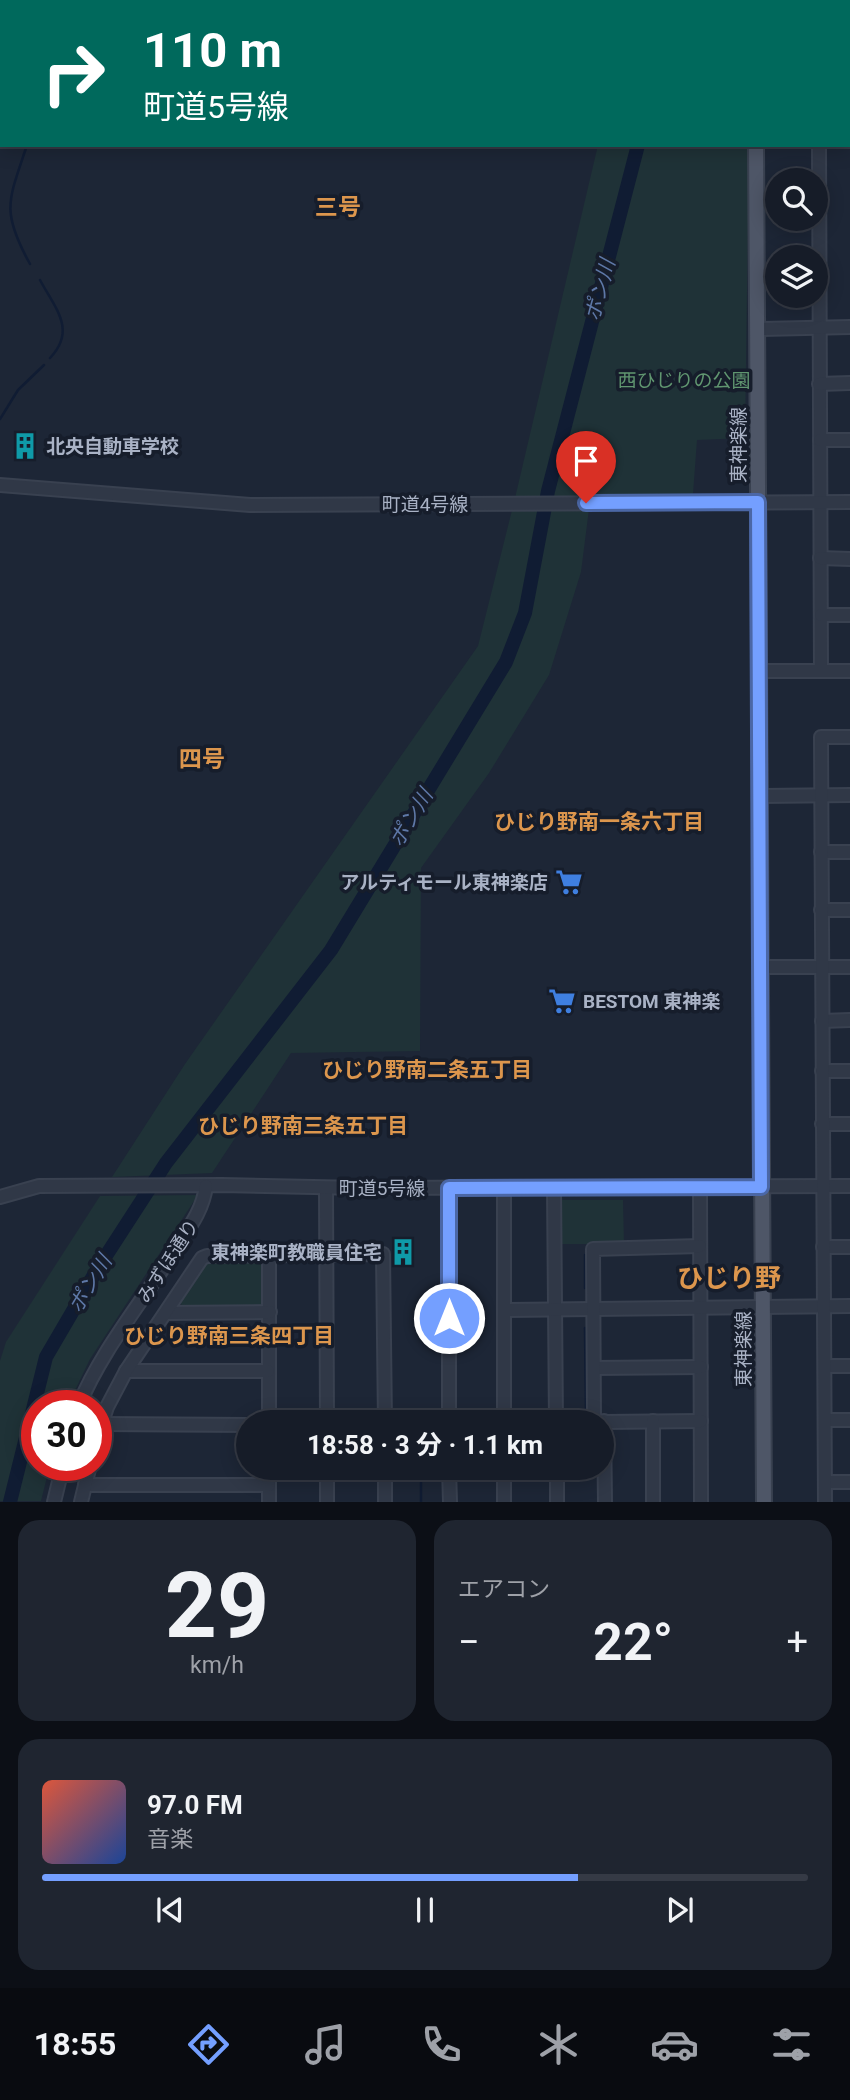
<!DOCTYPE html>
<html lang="ja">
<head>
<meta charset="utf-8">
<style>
	:root { --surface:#161c28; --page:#1f2530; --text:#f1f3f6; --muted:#9ea1a8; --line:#353a45; --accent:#749fff }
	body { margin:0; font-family:Roboto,"Noto Sans JP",sans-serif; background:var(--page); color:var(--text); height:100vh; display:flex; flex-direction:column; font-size:26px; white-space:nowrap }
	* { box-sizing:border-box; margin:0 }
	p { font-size:23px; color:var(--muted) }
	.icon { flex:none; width:38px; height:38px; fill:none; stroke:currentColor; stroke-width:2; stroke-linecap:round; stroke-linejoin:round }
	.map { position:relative; height:1502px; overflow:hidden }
	.details { display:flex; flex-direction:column; gap:18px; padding:18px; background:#0c0f16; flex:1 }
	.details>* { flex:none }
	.top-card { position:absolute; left:0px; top:0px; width:850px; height:147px; box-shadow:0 4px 18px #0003,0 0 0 2px var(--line); background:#00695c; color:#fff; overflow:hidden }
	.controls { position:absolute; left:765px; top:168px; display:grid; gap:14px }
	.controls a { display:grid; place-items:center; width:63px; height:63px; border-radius:50%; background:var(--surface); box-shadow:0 4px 18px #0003,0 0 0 2px var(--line); font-size:35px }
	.speed { position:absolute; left:21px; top:1390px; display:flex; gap:14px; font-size:35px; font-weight:700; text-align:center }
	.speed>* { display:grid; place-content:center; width:91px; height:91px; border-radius:50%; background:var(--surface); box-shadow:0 4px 18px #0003,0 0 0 2px var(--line); line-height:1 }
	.speed .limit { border:10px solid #d22; background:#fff; color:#111 }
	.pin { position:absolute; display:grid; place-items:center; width:60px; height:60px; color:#fff; margin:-72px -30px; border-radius:50% 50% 50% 0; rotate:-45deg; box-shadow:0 0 7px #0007 }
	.pin .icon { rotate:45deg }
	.me { position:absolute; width:77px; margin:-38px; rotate:0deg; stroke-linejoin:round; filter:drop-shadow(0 0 5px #0008) }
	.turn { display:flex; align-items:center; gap:24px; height:147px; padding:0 28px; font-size:32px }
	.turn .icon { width:91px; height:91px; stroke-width:2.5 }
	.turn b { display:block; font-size:49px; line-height:60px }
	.big { font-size:52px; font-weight:700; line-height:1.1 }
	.details .card { flex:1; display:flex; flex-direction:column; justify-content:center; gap:10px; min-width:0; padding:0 24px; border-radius:21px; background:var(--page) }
	.details .dial { align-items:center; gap:0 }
	.dial b { font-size:91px; line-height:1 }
	.song { display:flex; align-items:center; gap:21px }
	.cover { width:84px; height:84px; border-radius:10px; background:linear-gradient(135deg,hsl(10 70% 55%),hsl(220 70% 35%)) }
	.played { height:7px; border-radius:4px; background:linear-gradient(90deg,var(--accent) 70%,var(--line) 70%) }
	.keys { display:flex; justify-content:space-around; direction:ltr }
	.heat { display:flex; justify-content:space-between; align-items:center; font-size:38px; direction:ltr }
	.details .tiles { flex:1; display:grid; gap:18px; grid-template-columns:1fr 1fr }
	.card:last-child { grid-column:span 2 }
	.trip { position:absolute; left:236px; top:1410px; width:378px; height:70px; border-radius:35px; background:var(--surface); box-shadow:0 4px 18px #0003,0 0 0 2px var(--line); font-weight:700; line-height:70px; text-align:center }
	.menu { display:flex; height:112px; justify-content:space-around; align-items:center; background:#090b10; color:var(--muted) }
	.menu .icon { width:49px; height:49px }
	.menu .on { color:var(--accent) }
	.menu b { font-size:32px; color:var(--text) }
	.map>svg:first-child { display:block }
	.green { fill:#1f3237 }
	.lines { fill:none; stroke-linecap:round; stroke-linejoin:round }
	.stream { stroke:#101c33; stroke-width:2.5 }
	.river { stroke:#101c33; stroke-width:14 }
	.minor-casing { stroke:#394150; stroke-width:16 }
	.major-casing { stroke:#394150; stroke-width:18 }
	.minor { stroke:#303847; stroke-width:12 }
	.major { stroke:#4e5667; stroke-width:14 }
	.route-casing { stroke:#4b67a6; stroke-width:18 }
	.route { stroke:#749fff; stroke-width:12 }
	.labels { text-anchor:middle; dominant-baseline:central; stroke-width:7; stroke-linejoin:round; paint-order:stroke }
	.park-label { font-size:19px; fill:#609670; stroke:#161d2b }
	.street-label { font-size:19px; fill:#a9b2c5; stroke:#161d2b }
	.poi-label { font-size:19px; font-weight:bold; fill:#a9b2c5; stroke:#161d2b; text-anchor:start }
	.water-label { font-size:21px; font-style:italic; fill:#5e78a7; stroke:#161d2b }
	.neighbourhood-label { font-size:21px; font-weight:bold; fill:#dc964d; stroke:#161d2b }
	.quarter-label { font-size:23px; font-weight:bold; fill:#dc964d; stroke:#161d2b }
	.district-label { font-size:26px; font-weight:bold; fill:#dc964d; stroke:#161d2b }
</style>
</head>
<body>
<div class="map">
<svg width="850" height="1502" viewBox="0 0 850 1502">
	<rect width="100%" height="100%" fill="#1d2636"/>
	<g class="green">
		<path d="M598 145H749L745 438 697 440 693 494 515 498Z"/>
		<path d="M589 509 581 572 549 675 489 773 421 868 420 1051 291 1053 212 1173 112 1177 185 1064 478 646 512 510Z"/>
		<path d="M198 1195 90 1359 68 1405H37V1465H50L41 1501H0V1361L6 1342 100 1196Z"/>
		<path d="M561 1200H623L624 1244H561Z"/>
		<path d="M258 1259 264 1265V1308H183L180 1302 209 1260Z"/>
	</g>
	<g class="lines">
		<g class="stream">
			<path d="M61 0V2"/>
			<path d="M27 145C9 200 0 210 30 264"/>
			<path d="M40 280C55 308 77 330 50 358"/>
			<path d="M0 419 18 390 44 365"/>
			<path d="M585 1255V1288"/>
			<path d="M460 1414 486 1415"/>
			<path d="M523 1415H544"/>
			<path d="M564 1415H582L586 1410 585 1328"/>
			<path d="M422 1416H437"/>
			<path d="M421 1468V1502"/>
		</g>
		<g class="river">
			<path d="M655 2V0"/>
			<path d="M10 1502 46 1357 98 1268 166 1163 331 950 506 662 525 613 548 491 638 145"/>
		</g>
		<defs>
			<g id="minor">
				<path d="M26 2 27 0"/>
				<path d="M818 2V0"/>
				<path d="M849 58H850"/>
				<path d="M0 70 2 67"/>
				<path d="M849 118H850"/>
				<path d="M819 145 821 671"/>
				<path d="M757 329 850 327"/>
				<path d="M819 384 850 383"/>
				<path d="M820 440H850"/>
				<path d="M0 485 250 505 850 502"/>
				<path d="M820 558 850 559"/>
				<path d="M821 615H850"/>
				<path d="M759 671H850"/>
				<path d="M759 796 850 795"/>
				<path d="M821 852H850"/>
				<path d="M821 910H850"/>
				<path d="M760 967H850"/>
				<path d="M822 1021 850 1020"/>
				<path d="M822 1071H850"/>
				<path d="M822 1124H850"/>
				<path d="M554 1187 556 1423"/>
				<path d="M700 1187 701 1502"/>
				<path d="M326 1188 327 1423"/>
				<path d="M449 1188V1423"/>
				<path d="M0 1197 39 1186 222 1185 360 1188 850 1186"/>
				<path d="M823 1247H850"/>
				<path d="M269 1255V1423"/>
				<path d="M504 1310 850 1306"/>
				<path d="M166 1313 270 1312"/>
				<path d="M825 1366H850"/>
				<path d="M594 1368 701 1367"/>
				<path d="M126 1371H268"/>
				<path d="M79 1405C102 1349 144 1300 176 1248 189 1228 203 1210 206 1186"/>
				<path d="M825 1420H850"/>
				<path d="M594 1421 593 1249 700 1246"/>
				<path d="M604 1421 605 1502"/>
				<path d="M504 1423V1188"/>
				<path d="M505 1423 701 1421"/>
				<path d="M101 1424 248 1425"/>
				<path d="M96 1441 107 1407 126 1371 202 1258 207 1256 383 1254 385 1423"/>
				<path d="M269 1468V1502"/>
				<path d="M327 1468V1502"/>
				<path d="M385 1468V1502"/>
				<path d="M449 1468 450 1502"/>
				<path d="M504 1468V1502"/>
				<path d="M557 1468V1502"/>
				<path d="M825 1482H850"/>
				<path d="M85 1485H269"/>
				<path d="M54 1502 63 1465"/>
				<path d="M81 1502 90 1465"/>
				<path d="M653 1502V1421"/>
				<path d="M825 1502 821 737H850"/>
			</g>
			<g id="major">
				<path d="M755 0V2"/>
				<path d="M756 145 764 1502"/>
			</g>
		</defs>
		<use href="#minor" class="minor-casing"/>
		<use href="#major" class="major-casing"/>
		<use href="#minor" class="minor"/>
		<use href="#major" class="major"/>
	</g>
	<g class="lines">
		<defs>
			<path id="route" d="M449 1318V1188L761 1187 758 502 586 503"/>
		</defs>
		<use href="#route" class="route-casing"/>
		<use href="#route" class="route"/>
	</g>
	<defs>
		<symbol id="building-bare" viewBox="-9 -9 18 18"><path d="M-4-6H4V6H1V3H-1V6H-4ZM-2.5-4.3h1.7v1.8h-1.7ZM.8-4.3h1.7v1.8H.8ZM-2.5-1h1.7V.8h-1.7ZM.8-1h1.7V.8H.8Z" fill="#0f9aa8" stroke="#161d2b" stroke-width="2.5" paint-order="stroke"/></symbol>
		<symbol id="supermarket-bare" viewBox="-9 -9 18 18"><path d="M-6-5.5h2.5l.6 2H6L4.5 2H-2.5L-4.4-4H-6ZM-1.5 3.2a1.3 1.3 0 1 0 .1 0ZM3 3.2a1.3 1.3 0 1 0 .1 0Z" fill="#3f7fe0" stroke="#161d2b" stroke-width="2.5" paint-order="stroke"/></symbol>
	</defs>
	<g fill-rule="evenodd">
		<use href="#building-bare" x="6" y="427" width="38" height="38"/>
		<use href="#supermarket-bare" x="550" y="863" width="38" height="38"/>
		<use href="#supermarket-bare" x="543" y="982" width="38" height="38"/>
		<use href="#building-bare" x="384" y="1233" width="38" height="38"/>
	</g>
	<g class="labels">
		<g class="park-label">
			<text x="684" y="380">西ひじりの公園</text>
		</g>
		<g class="street-label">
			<text transform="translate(738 445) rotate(-90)">東神楽線</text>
			<text x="425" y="504">町道4号線</text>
			<text x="382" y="1188">町道5号線</text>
			<text transform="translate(168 1261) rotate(-57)">みずほ通り</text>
			<text transform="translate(743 1349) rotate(-90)">東神楽線</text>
		</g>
		<g class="poi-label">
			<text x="46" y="446">北央自動車学校</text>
			<text x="548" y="882" text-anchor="end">アルティモール東神楽店</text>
			<text x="583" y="1001">BESTOM 東神楽</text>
			<text x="382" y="1252" text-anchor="end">東神楽町教職員住宅</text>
		</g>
		<g class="water-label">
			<text transform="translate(600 290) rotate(-75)">ポン川</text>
			<text transform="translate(411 818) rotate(-59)">ポン川</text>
			<text transform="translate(90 1284) rotate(-59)">ポン川</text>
		</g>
		<g class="neighbourhood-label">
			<text x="599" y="822">ひじり野南一条六丁目</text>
			<text x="427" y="1070">ひじり野南二条五丁目</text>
			<text x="303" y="1126">ひじり野南三条五丁目</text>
			<text x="229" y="1336">ひじり野南三条四丁目</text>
		</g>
		<g class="quarter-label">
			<text x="338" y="207">三号</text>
			<text x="202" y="759">四号</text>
		</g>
		<g class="district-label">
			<text x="729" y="1278">ひじり野</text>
		</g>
	</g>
</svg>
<div class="controls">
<a><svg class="icon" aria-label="search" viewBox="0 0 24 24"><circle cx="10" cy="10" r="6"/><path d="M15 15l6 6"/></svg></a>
<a><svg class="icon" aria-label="layers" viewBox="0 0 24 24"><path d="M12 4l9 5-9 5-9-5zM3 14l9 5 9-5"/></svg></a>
</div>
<div class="speed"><div class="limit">30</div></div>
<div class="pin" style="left:586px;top:503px;background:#d93025"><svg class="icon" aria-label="arrive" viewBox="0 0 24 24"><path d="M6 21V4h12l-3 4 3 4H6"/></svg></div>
<svg class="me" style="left:449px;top:1318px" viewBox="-20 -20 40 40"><circle r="17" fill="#749fff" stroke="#fff" stroke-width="3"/><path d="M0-11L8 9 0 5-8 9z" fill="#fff"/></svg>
<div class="trip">18:58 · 3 分 · 1.1 km</div>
<div class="top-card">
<div class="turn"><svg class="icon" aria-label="right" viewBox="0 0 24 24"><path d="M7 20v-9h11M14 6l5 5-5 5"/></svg><div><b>110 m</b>町道5号線</div></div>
</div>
</div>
<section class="details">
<div class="tiles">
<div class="card dial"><b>29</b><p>km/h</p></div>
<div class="card"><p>エアコン</p>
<div class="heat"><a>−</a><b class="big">22°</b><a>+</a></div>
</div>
<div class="card">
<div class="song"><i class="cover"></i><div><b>97.0 FM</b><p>音楽</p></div></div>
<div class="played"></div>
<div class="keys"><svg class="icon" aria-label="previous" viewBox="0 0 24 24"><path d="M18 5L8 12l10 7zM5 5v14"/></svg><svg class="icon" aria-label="pause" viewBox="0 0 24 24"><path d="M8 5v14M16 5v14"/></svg><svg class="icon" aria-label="next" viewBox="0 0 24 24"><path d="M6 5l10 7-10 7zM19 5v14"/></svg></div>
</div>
</div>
</section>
<nav class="menu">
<b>18:55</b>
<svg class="icon on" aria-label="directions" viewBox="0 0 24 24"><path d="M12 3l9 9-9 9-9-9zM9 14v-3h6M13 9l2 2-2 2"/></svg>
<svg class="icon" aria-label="music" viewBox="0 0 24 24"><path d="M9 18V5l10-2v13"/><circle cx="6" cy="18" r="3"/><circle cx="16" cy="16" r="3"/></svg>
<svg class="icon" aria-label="phone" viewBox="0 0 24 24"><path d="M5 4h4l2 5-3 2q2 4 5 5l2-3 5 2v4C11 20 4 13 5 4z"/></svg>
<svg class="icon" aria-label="climate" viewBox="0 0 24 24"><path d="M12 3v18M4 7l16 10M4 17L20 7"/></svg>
<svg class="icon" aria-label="car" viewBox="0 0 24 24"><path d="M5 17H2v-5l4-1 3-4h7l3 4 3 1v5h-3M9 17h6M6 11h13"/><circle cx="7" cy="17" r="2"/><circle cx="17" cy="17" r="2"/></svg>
<svg class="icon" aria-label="filters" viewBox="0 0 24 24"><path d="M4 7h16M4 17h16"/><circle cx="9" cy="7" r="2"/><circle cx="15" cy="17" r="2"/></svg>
</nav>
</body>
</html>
